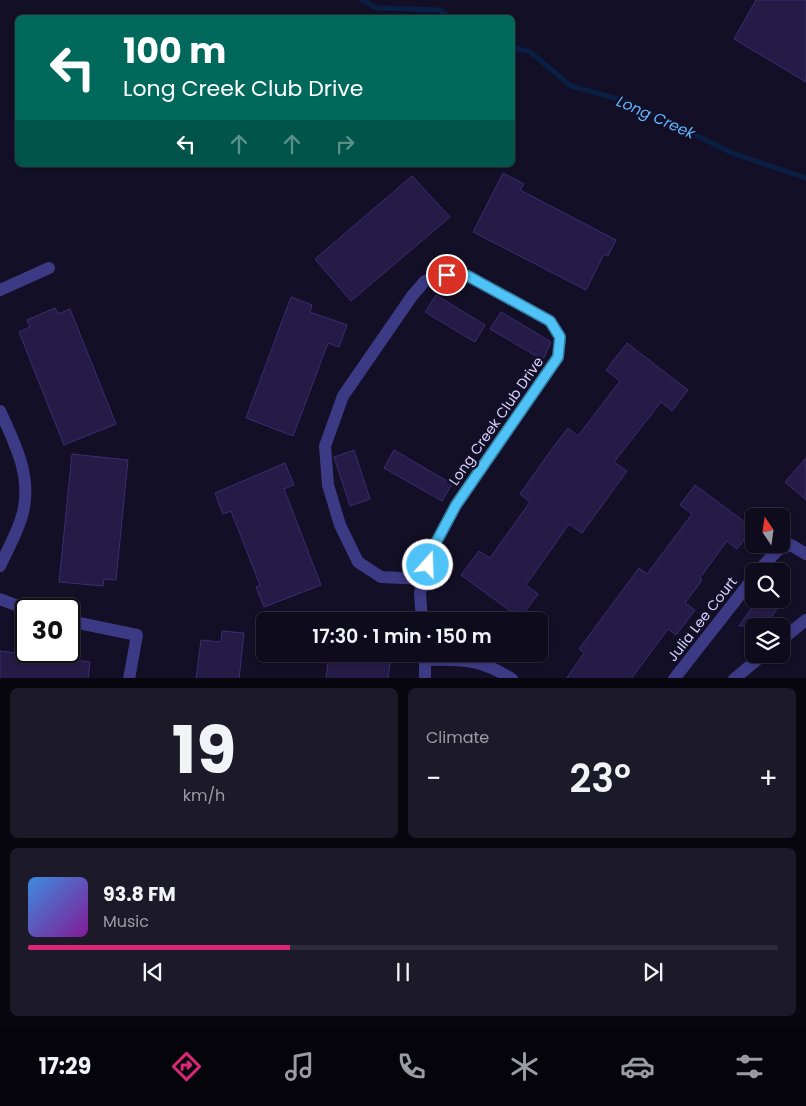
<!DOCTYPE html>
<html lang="en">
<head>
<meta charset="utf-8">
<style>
	:root { --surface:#0e0b1c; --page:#1c1929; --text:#f1f3f6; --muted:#9b9ba3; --line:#2e2b3b; --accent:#db2777 }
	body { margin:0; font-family:Poppins,sans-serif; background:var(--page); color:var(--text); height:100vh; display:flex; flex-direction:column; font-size:19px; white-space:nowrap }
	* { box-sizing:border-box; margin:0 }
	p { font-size:16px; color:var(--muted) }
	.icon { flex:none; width:28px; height:28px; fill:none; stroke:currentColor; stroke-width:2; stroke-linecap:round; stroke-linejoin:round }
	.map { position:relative; height:678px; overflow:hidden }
	.drawer { display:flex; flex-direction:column; gap:10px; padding:10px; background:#08060f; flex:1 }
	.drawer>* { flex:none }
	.guide { position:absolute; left:15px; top:15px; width:500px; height:152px; border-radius:8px; box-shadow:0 1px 4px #0004,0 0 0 1px var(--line); background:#00695c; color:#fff; overflow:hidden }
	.needle { width:32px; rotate:347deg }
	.buttons { position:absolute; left:745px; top:508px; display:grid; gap:10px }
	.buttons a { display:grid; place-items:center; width:45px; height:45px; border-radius:8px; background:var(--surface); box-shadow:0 1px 4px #0004,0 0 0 1px var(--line); font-size:25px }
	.speed { position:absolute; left:15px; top:598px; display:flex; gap:10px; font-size:25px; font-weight:700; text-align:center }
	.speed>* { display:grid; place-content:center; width:65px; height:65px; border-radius:50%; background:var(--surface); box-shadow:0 1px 4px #0004,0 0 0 1px var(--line); line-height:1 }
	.speed .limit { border:2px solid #111; border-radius:8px; background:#fff; color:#111 }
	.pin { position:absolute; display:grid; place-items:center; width:42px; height:42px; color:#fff; margin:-21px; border:2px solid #fff; border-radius:50%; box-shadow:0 1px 5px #0007 }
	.me { position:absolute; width:55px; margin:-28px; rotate:20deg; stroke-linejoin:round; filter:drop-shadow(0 0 4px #0008) }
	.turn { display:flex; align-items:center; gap:18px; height:105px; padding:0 25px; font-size:22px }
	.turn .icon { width:65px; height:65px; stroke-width:2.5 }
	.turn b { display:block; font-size:35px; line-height:42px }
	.lanes { display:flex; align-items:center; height:48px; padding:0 25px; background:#0003; justify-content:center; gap:25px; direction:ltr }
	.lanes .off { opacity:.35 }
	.big { font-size:38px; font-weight:600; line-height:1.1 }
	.drawer .card { flex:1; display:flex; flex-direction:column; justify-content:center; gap:8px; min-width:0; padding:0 18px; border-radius:8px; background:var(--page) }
	.drawer .dial { align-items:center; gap:0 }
	.dial b { font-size:65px; line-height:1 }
	.song { display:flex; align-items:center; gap:15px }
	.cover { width:60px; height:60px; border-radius:8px; background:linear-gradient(135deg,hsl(210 70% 55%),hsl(290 70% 35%)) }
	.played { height:5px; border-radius:2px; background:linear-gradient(90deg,var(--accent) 35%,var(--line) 35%) }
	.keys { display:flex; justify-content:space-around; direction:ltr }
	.heat { display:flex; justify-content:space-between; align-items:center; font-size:28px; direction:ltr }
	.drawer .tiles { flex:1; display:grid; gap:10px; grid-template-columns:1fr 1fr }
	.card:last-child { grid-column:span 2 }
	.trip { position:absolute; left:256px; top:612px; width:292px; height:50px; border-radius:8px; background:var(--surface); box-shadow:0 1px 4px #0004,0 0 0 1px var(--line); font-weight:600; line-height:50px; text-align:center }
	.menu { display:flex; height:80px; justify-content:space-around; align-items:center; background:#06040b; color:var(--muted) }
	.menu .icon { width:35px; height:35px }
	.menu .active { color:var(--accent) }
	.menu b { font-size:22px; color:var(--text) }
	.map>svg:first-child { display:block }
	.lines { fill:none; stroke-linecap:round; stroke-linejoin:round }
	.stream { stroke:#0a1f44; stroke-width:5 }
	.building { fill:#241b47; stroke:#3b2d73 }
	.minor { stroke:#3d3a85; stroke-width:12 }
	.route-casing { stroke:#337fa1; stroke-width:12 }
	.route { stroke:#4fc3f7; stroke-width:9 }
	.labels { text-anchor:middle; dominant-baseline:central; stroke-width:5; stroke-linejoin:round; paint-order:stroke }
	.street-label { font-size:14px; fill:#d9d4ff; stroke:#130f26 }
	.water-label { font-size:15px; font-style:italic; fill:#62b6ff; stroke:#130f26 }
</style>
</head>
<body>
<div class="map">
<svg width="806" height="679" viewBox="0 0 806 679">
	<rect width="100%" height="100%" fill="#130f26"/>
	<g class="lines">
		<g class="stream">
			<path d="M362 0 377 8 439 10 452 18"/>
			<path d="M512 47 530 52 571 86 629 102 732 153 806 178"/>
		</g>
	</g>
	<g class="building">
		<path d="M756 0H806V82L734 39Z"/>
		<path d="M503 173 524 184 520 190 616 240 608 256 604 254 586 290 473 232Z"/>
		<path d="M412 176 450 217 351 301 315 259Z"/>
		<path d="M436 295 485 325 475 342 425 312Z"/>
		<path d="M291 297 312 305 310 312 347 325 339 347 328 343 293 436 246 418Z"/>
		<path d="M55 308 58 314 70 309 116 424 64 445 19 332 30 327 27 320Z"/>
		<path d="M501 312 551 342 543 360 490 329Z"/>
		<path d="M627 343 688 390 672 411 661 402 614 462 627 471 582 533 569 524 526 585 538 594 520 618 461 575 479 551 490 558 530 502 520 494 549 453 568 428 578 436 620 381 606 370Z"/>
		<path d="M354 450 370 499 350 506 334 457Z"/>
		<path d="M394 450 452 484 442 501 384 468Z"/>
		<path d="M72 454 128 460 116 580 104 579 103 586 59 582Z"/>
		<path d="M806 458V500L785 482Z"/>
		<path d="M285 463 294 485 284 489 321 585 264 607 256 587 260 585 231 511 223 514 215 493Z"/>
		<path d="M695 485 753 528 737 549 727 541 700 578 702 580 685 603 695 610 676 635 668 629 631 679H566L584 653 579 649 639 568 647 574 692 514 680 505Z"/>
		<path d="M758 599H784L765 626H739Z"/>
		<path d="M222 631 244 633 239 679H196L201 640 221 642Z"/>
		<path d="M0 651 90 662 88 679H0Z"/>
		<path d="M329 654H391L388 679H326Z"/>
	</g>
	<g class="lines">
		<g class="minor">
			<path d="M0 290 49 268"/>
			<path d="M0 411C16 445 34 481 21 519 16 535 7 551 0 566"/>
			<path d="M758 571 778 550 791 545 806 554"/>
			<path d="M0 599 26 609"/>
			<path d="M69 621 137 635 129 679"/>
			<path d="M422 621 420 593 432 550 456 505 558 357 560 337 550 321 468 276 447 275 425 281 412 296 343 396 325 446 328 485 340 525 358 562 381 577 424 579"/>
			<path d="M781 640 806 620"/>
			<path d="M425 660C461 659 481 659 512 679"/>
			<path d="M425 679V654"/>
			<path d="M674 679 754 577"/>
			<path d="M734 679 764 654"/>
		</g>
	</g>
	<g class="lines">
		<defs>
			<path id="route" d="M428 565 432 550 456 505 558 357 560 337 550 321 468 276 447 275"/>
		</defs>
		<use href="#route" class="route-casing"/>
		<use href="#route" class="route"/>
	</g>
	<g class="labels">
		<g class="street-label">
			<text transform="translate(496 421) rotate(-55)">Long Creek Club Drive</text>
			<text transform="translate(702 619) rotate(-52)">Julia Lee Court</text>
		</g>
		<g class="water-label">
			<text transform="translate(656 117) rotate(24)">Long Creek</text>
		</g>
	</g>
</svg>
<div class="buttons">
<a><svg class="needle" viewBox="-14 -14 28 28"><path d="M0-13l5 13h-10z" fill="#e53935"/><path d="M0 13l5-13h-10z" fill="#9b9ba3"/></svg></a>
<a><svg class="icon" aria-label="search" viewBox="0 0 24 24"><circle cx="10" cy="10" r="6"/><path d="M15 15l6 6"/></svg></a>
<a><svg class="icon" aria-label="layers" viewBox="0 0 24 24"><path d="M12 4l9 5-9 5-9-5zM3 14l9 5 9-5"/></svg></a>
</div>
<div class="speed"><div class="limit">30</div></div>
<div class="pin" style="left:447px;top:275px;background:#d93025"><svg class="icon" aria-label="arrive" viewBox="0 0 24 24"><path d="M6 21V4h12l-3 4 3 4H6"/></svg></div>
<svg class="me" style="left:428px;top:565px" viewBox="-20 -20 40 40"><circle r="17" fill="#4fc3f7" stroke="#fff" stroke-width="3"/><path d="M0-11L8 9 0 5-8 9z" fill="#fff"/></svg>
<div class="trip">17:30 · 1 min · 150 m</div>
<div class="guide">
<div class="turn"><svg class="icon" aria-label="left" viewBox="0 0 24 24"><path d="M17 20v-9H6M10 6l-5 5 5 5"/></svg><div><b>100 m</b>Long Creek Club Drive</div></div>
<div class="lanes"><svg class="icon" aria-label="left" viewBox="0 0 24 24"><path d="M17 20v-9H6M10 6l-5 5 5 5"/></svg><svg class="icon off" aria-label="ahead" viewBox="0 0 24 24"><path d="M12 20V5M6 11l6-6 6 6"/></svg><svg class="icon off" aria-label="ahead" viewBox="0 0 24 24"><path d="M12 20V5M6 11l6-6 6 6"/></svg><svg class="icon off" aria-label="right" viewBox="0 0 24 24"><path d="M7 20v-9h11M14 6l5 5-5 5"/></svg></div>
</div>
</div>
<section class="drawer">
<div class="tiles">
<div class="card dial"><b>19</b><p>km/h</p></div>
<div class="card"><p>Climate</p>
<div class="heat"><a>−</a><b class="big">23°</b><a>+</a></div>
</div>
<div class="card">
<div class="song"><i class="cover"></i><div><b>93.8 FM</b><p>Music</p></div></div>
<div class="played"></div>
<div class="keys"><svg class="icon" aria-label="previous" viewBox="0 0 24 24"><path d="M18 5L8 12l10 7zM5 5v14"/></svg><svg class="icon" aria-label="pause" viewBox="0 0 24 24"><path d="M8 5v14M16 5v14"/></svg><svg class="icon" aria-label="next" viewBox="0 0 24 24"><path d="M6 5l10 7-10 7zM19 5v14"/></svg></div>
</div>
</div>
</section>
<nav class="menu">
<b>17:29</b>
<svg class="icon active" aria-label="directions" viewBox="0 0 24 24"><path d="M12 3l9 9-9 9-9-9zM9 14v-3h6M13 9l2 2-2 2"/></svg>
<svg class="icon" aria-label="music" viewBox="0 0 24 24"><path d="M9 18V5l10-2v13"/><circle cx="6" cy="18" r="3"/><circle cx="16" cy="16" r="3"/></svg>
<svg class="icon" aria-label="phone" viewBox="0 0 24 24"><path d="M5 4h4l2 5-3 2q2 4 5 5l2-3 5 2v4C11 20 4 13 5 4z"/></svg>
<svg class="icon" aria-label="climate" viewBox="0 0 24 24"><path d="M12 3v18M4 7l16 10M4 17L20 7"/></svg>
<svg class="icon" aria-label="car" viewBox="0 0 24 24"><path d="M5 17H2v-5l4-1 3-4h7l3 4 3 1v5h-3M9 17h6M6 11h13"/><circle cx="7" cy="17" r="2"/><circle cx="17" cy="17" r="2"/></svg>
<svg class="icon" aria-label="filters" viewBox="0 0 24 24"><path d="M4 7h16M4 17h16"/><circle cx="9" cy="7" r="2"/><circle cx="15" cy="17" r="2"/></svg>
</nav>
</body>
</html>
